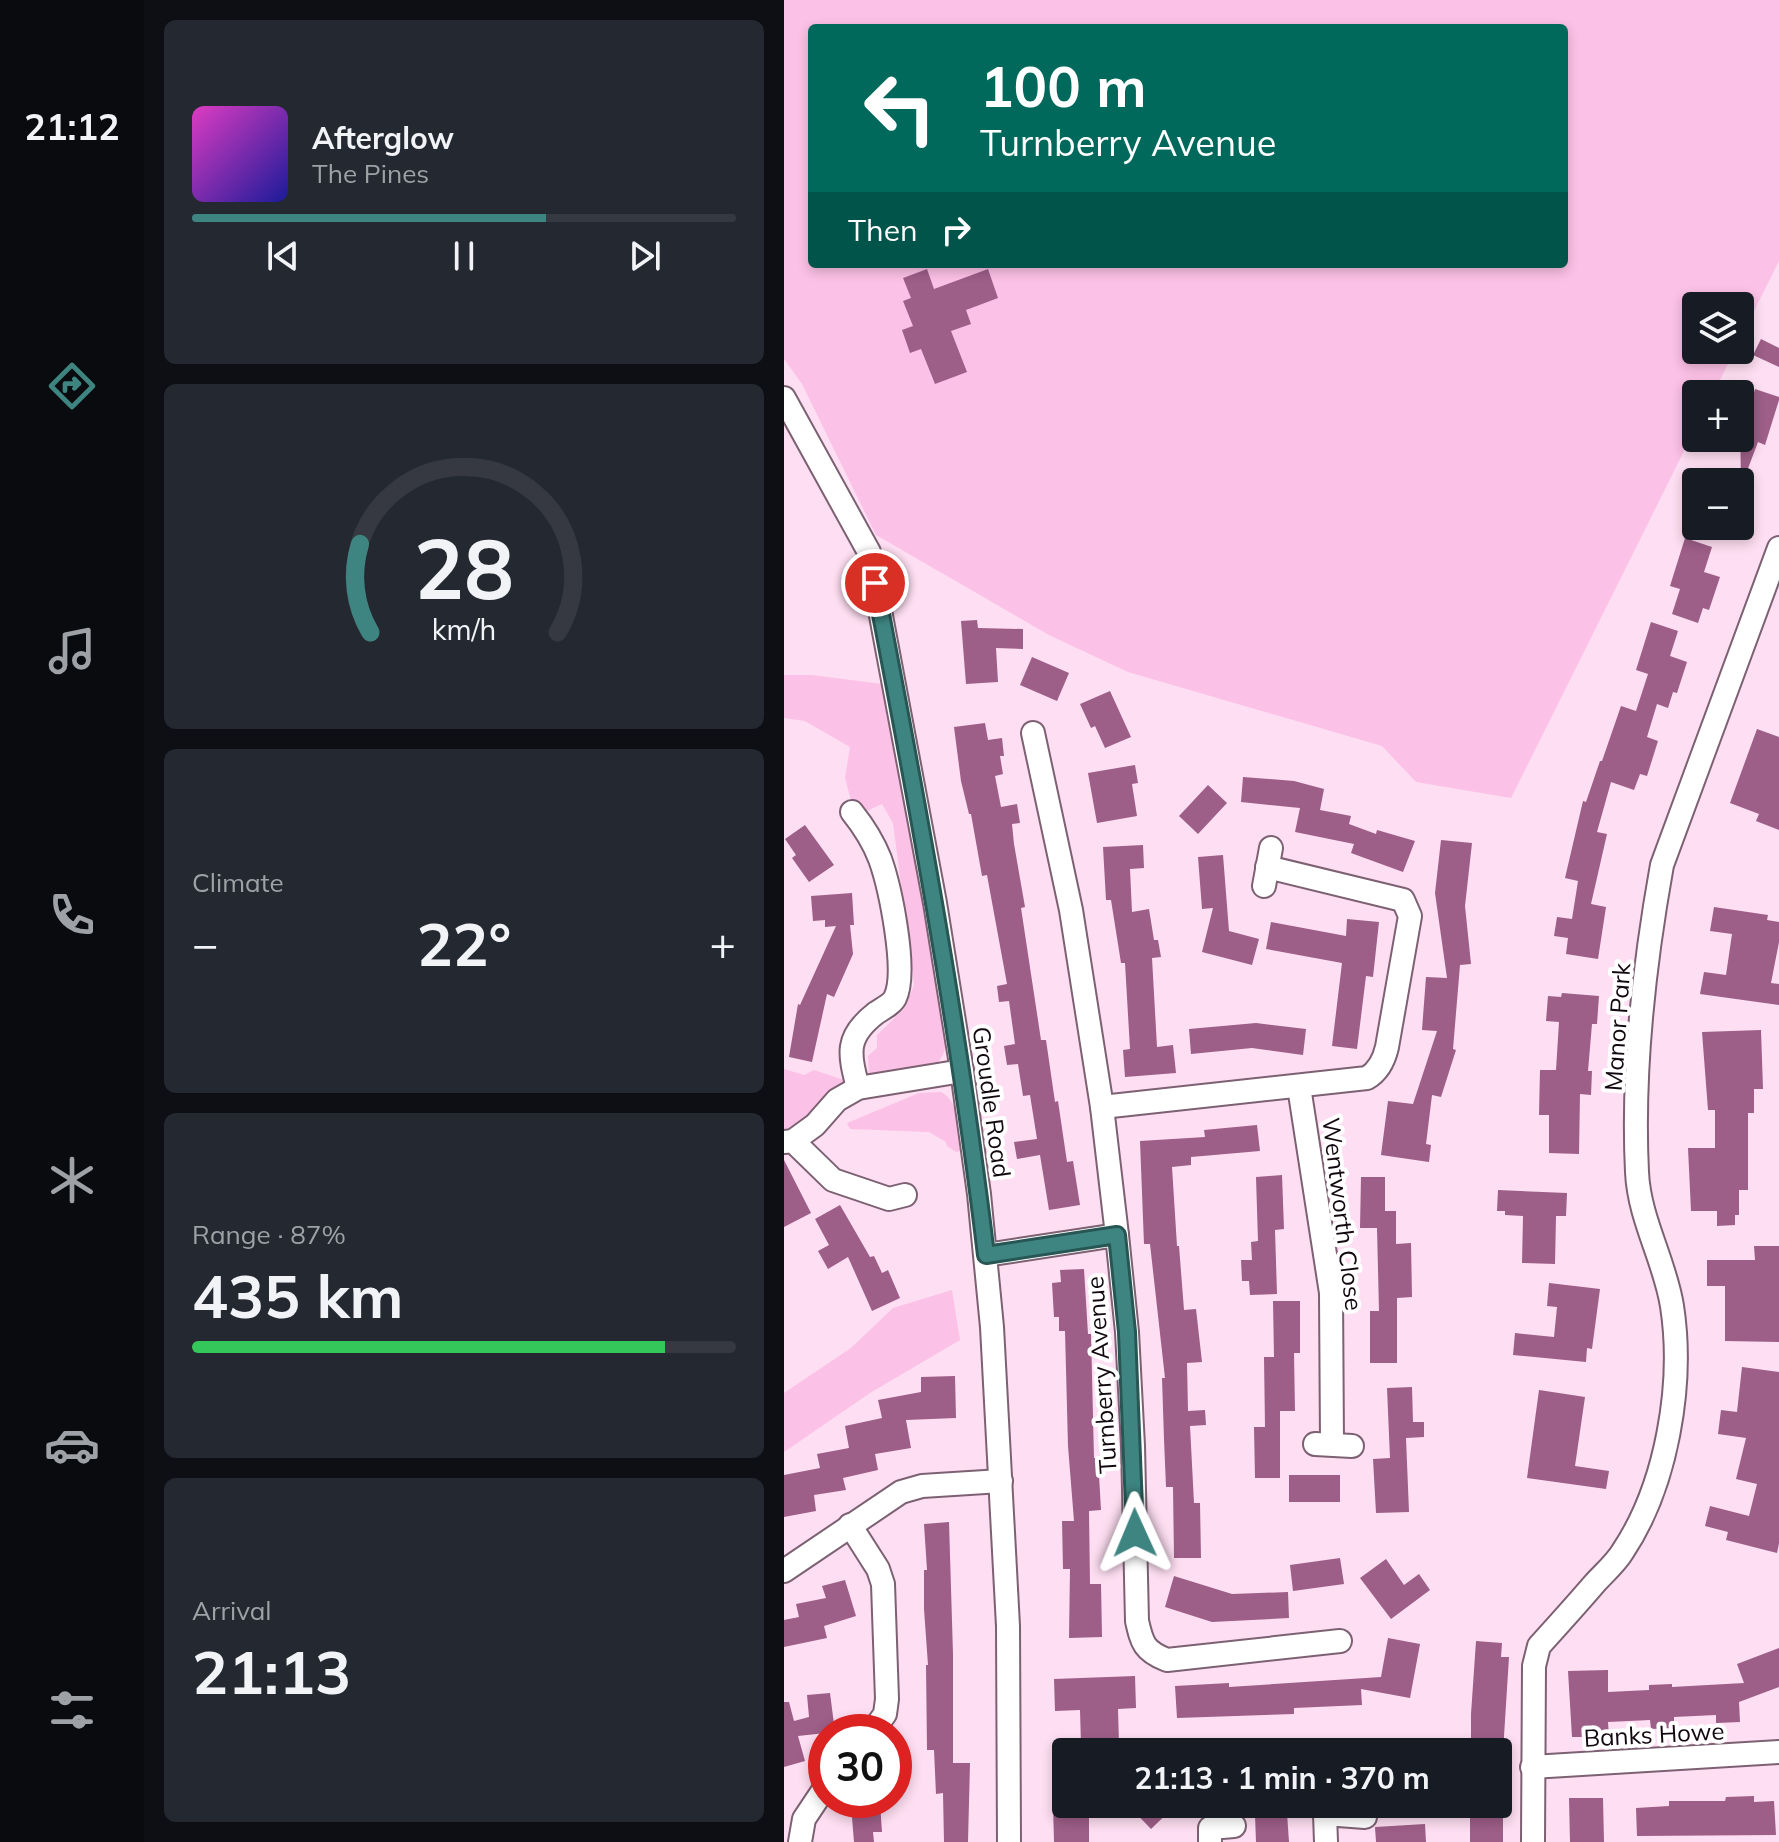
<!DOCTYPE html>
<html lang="en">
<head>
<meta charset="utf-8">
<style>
	:root { --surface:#171b24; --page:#242831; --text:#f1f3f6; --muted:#9ea1a6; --line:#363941; --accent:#3e8581 }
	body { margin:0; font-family:Mulish,sans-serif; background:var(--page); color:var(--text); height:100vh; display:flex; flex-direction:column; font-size:30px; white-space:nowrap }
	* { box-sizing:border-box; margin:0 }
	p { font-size:26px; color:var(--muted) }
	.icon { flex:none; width:44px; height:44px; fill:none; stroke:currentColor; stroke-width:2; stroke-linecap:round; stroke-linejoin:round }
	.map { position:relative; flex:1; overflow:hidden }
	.drawer { display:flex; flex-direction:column; gap:20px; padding:20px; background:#0d0f14; width:640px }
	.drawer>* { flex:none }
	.banner { position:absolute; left:24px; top:24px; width:760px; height:244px; border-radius:8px; box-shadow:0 4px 12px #0003; background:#00695c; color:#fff; overflow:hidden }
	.buttons { position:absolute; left:898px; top:292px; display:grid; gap:16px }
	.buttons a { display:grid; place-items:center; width:72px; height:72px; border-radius:8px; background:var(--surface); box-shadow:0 4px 12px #0003; font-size:40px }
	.speed { position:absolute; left:24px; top:1714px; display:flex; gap:16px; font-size:40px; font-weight:700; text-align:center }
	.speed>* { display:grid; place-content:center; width:104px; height:104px; border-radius:50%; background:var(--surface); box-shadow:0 4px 12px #0003; line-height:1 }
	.speed .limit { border:12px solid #d22; background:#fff; color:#111 }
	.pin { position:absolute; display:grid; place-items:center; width:68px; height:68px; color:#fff; margin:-34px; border:4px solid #fff; border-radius:50%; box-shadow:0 2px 8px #0007 }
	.me { position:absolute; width:88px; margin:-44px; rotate:359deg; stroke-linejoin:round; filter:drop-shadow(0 0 6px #0008) }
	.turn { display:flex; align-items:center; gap:28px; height:168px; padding:0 40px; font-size:36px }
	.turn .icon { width:104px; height:104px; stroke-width:2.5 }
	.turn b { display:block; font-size:56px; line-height:68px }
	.then { display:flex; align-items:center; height:76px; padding:0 40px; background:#0003; gap:16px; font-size:30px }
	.big { font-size:60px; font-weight:700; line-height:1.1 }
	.drawer .tile { flex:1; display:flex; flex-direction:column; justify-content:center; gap:12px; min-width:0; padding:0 28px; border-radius:12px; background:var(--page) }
	.drawer .dial { align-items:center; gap:0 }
	.dial svg { height:208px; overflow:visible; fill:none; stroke:var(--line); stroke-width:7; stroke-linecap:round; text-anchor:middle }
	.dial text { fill:var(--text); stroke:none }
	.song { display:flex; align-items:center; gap:24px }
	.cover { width:96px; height:96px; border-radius:12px; background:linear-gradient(135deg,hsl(310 70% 55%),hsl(240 70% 35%)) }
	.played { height:8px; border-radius:4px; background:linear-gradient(90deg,var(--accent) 65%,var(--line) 65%) }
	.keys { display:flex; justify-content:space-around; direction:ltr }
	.heat { display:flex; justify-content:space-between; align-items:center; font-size:44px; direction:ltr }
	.charge { height:12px; border-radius:6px; background:linear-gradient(90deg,#34c759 87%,var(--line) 0) }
	.trip { position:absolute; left:268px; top:1738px; width:460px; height:80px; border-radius:8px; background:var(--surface); box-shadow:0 4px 12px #0003; font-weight:700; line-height:80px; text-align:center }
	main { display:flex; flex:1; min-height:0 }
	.menu { display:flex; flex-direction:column; width:144px; justify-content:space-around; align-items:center; background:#090b0e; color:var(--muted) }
	.menu .icon { width:56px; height:56px }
	.menu .on { color:var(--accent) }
	.menu b { font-size:36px; color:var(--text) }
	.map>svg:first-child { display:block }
	.green { fill:#fcc1e6; fill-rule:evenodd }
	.building { fill:#9d5e87 }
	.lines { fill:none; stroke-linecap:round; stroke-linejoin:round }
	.street-casing { stroke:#7c6172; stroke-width:26 }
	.street { stroke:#fff; stroke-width:22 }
	.route-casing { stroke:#285654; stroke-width:20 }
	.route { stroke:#3e8581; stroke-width:14 }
	.labels { text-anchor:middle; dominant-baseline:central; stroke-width:8; stroke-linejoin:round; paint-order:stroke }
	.street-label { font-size:24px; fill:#12080f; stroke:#fff }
</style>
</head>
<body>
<main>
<nav class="menu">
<b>21:12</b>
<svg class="icon on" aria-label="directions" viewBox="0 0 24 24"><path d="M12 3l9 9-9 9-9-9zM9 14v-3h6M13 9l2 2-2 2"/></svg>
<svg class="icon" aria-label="music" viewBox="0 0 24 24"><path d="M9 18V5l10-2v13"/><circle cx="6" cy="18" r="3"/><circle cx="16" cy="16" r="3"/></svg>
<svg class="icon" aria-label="phone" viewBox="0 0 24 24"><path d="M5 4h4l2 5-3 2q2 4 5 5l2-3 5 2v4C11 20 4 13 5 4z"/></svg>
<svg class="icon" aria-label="climate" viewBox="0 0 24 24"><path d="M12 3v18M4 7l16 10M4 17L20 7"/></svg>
<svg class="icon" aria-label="car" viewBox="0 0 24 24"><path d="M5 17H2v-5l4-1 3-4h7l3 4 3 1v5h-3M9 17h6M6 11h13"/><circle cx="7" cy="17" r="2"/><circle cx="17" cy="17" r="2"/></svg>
<svg class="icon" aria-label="filters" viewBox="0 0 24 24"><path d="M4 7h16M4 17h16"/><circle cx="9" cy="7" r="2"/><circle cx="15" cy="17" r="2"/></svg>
</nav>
<section class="drawer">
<div class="tile">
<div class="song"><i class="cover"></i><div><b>Afterglow</b><p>The Pines</p></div></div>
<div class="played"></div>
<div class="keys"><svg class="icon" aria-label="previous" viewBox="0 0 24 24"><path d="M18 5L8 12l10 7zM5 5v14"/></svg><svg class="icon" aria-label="pause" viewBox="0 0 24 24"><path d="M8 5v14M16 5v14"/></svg><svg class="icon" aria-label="next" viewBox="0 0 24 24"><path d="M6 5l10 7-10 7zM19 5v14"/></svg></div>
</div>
<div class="tile dial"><svg viewBox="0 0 100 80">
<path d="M14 69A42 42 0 1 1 86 69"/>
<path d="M14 69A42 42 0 0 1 10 35" stroke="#3e8581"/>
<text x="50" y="56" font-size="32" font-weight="700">28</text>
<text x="50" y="72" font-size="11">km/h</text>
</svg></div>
<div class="tile"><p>Climate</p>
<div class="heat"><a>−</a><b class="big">22°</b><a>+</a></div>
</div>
<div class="tile"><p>Range · 87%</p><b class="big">435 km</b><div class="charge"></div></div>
<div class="tile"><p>Arrival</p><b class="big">21:13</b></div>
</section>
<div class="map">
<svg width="995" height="1842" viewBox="0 0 995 1842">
	<rect width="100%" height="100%" fill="#fedef2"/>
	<g class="green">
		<path d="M0 0H995V261L956 339V306H912V350H951L929 394H912V427L727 798 632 782 598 746 344 672 265 635 92 535 18 384 0 359ZM28 28H780V264H28Z"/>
		<path d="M0 675H28L98 684 128 835 162 1043 159 1055 154 1062 85 1076 84 1056 93 1048V1035L121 1008 130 985 109 823 98 804 81 812 68 804 61 778 66 747 21 721 0 718Z"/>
		<path d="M0 1069 20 1075 30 1070 60 1080C52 1097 17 1124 0 1130Z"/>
		<path d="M157 1092C177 1103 174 1130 177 1151L172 1152 163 1146 162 1142 145 1132 66 1129 63 1123 135 1093Z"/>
		<path d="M168 1290 176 1340 86 1393 0 1452V1393L67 1348 109 1308Z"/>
	</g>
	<g class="building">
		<path d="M143 269 150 289 204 269 214 298 182 310 187 324 167 331 183 372 151 384 137 349 126 353 118 330 129 326 119 301 127 298 119 278Z"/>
		<path d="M977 339 995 348V367L969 355Z"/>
		<path d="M971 389 995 397V400L981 445 974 442 957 487 956 416 962 418Z"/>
		<path d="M901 538 928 547 920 572 936 577 925 610 919 608 914 623 888 614 896 589 886 586Z"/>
		<path d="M193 620 194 628 239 629V649L212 648 214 682 182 684 177 621Z"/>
		<path d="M867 622 894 631 886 656 903 662 893 693 889 692 884 708 873 704 863 737 874 741 863 776 856 774 850 790 827 782 813 832 823 834 807 904 822 907 814 959 782 954 784 938 770 936 773 917 788 919 794 881 781 878 799 801 802 802 816 761H818L837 706 852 711 864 674 852 670Z"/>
		<path d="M248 657 285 673 273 701 236 685Z"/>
		<path d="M326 691 347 737 321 748 311 726 307 728 296 704Z"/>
		<path d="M201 723 204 740 218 738 220 756H216L219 774 211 776 217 807 233 804 236 823 228 824 230 844 241 907 237 908 257 1040H262L271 1102 274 1101 283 1162 289 1161 296 1205 265 1210 256 1155 233 1159 230 1142 253 1139 246 1095 239 1096 234 1064 223 1065 220 1046 231 1044 225 1001 215 1002 213 986 223 984 203 875 198 876 187 814H185L177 781 170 727Z"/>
		<path d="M973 729 995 737V830L972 821 975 814 946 803Z"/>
		<path d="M351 765 354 783 348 784 353 816 313 823 304 773Z"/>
		<path d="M459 777 510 781 540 789 536 810 567 816 565 824 592 834 593 830 631 841 619 872 567 853 570 844 511 832 516 808 457 802Z"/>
		<path d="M424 785 443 803 414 834 395 816Z"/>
		<path d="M21 825 50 865 25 882 8 858 12 855 1 839Z"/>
		<path d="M657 840 688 843 681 906 687 964 676 965 669 1049 672 1050 657 1097 648 1095 642 1144 647 1145 645 1162 597 1155 604 1101 629 1104 653 1031 638 1030 642 977 663 978 651 893Z"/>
		<path d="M359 845 360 868 346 869 348 912 365 909 370 940H374L377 957 368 958 373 1047 389 1045 392 1073 341 1077 339 1050 346 1049 341 963H337L327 900H322L319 847Z"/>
		<path d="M439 855 445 931 475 939 468 965 418 952 429 908 418 909 414 857Z"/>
		<path d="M68 893 70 925H66L69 954 50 997 43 994 28 1062 5 1057 14 1004 16 1005 52 926 41 927V920L29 921 27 896Z"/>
		<path d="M930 907 984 915 983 920 995 922V942L987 983 995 984V1005L916 994 920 972 942 975 948 934 926 931Z"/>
		<path d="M563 919 595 922 589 977 582 976 573 1049 548 1046 558 963 482 949 487 922 562 936Z"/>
		<path d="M778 993 815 996 813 1024H808L804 1071H808L807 1095 796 1094 795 1154 765 1153V1115H755L756 1070H772L775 1022 762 1021 764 996 777 997Z"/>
		<path d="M472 1023 522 1029 519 1055 468 1048 407 1054 405 1029Z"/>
		<path d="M977 1030 979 1089H970V1113H964V1190H955V1215H951V1225L933 1226V1211H907L904 1148H931V1110H924L918 1032Z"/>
		<path d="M473 1125 476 1151 407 1157V1165L388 1167 393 1246H395L400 1310 412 1309 418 1362 403 1363 404 1411 421 1410 422 1425 406 1426 410 1503H416L417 1558H390L389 1487H382L380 1439 378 1378H381L366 1244H360L356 1141 421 1137 420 1130Z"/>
		<path d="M0 1160 27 1213 0 1227Z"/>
		<path d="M498 1175 500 1229 491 1230 493 1294 466 1295 465 1281H458L457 1260H468L467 1242 474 1241 472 1177Z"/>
		<path d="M577 1177H601V1211H612V1244L627 1243 628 1297 613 1298V1363H586V1311H595L593 1228H576Z"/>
		<path d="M714 1190 783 1193 782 1216H772L771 1264 738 1263 739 1216 721 1215V1211H713Z"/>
		<path d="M56 1205 86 1257 90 1256 98 1273 104 1270 116 1298 88 1311 64 1257 44 1269 34 1251 45 1245 31 1219Z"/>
		<path d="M970 1246H995V1342L941 1341V1286H923V1260H971Z"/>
		<path d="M300 1269 304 1334H307L310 1458H314L317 1510 305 1511 306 1584H317L318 1637 285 1638 286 1569H279L278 1521H290L284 1446 281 1331H275V1317H270L268 1283 277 1282 276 1270Z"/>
		<path d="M765 1283 816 1289 808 1349 803 1348 802 1362 729 1355 731 1333 770 1337 773 1307 763 1306Z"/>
		<path d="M489 1301H516V1353H510L511 1411H496V1478H471L470 1427H481L480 1357H490Z"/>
		<path d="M958 1367 995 1372V1543L993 1553 942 1540 944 1532 921 1526 926 1506 965 1516 973 1484 952 1479 962 1438 934 1434 937 1410 953 1412Z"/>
		<path d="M171 1376 172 1418 122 1420 127 1448 91 1454 94 1470 59 1478 62 1490 30 1495 32 1511 0 1517V1475L36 1468 33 1454 65 1448 61 1426 98 1418 94 1400 137 1392V1377Z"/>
		<path d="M628 1387 629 1422H640V1437L622 1438 625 1512 592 1513 589 1459 606 1458 603 1388Z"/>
		<path d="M755 1390 801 1397 791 1466 825 1471 822 1489 743 1478Z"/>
		<rect x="505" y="1475" width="51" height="27"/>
		<path d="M165 1522 169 1654V1763H186L184 1842H160L159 1793 152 1794 150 1750H143L142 1665H144L140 1609V1570H143L140 1524Z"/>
		<path d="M556 1558 560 1584 509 1591 506 1565Z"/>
		<path d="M602 1559 620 1585 635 1574 646 1590 607 1619 576 1578Z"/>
		<path d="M390 1576 448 1594 504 1592 505 1618 428 1622 381 1607Z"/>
		<path d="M61 1580 72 1616 40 1626 43 1638 0 1647V1620L15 1617 12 1604 42 1598 38 1586Z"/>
		<path d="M604 1638 636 1644 626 1698 577 1689 578 1705 510 1708V1714L393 1718 391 1686 445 1683V1687L597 1677Z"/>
		<path d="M692 1641 718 1643 717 1657H725L719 1752H687V1714Z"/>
		<path d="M995 1648V1687L955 1702 956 1722 932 1723V1715L890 1717V1728L867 1729 866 1720 824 1722 825 1737H788L784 1671 824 1670V1692L865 1690V1685L888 1684V1687L960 1683 953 1664Z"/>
		<path d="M351 1676 352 1708 334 1709 335 1744 297 1745 296 1710 271 1711 270 1679Z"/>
		<path d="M46 1693 51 1732 14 1736 21 1761 0 1767V1702H5L10 1721 25 1717 23 1695Z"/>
		<path d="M970 1796V1802L990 1801 992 1835 853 1836 852 1808 885 1806V1801H941L942 1797Z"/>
		<path d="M785 1798H819L820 1842H786Z"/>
		<path d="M96 1803 98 1832H89L90 1842H70L67 1805Z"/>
		<path d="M343 1804H393L367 1829Z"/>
		<path d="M269 1805H305V1842H270Z"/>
		<rect x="686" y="1812" width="33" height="30"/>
		<path d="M503 1813 505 1842H472L471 1815Z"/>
		<path d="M641 1824 642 1842H592L591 1827Z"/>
	</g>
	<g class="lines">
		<defs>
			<g id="street">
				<path d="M0 398 85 552 151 903 178 1071 195 1194 208 1327 224 1626 225 1842"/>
				<path d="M249 733 287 910 318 1107 333 1235 343 1332 349 1446 353 1621C358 1643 360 1651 383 1660L556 1641"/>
				<path d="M68 812C80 827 89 841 96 859 106 887 124 972 111 998 108 1004 98 1009 92 1013 61 1037 65 1053 74 1088"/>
				<path d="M480 886 487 848"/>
				<path d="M515 1087 547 1293 548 1443"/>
				<path d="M318 1107 583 1078C595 1071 600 1060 603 1047L626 916 619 900 483 867"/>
				<path d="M9 1141 49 1180 105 1199 121 1195"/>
				<path d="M0 1142 9 1141 31 1125 53 1100 74 1088 178 1071"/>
				<path d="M202 1255 333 1235"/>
				<path d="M531 1444 568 1446"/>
				<path d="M66 1525 94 1569 99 1584 103 1699 101 1714 88 1732"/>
				<path d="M0 1571 117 1492 138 1486 217 1481"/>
				<path d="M748 1767 995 1752"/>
				<path d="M16 1842 20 1819 42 1786"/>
				<path d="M426 1842V1828L450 1826"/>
				<path d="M542 1842 541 1814 581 1817"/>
				<path d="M749 1842 750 1666 755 1646C774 1625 793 1604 811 1583 820 1573 832 1563 839 1551 883 1485 900 1384 888 1306 881 1261 855 1219 853 1172 848 1071 860 965 878 865L995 548"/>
			</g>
		</defs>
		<use href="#street" class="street-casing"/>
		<use href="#street" class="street"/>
	</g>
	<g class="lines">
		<defs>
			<path id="route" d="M91 583C134 806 175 1029 202 1255L333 1235 343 1332 351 1533"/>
		</defs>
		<use href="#route" class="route-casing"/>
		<use href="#route" class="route"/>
	</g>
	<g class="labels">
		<g class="street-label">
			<text transform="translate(833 1027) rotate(-86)">Manor Park</text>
			<text transform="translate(208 1102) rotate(82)">Groudle Road</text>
			<text transform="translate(559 1214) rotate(83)">Wentworth Close</text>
			<text transform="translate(317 1375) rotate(-94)">Turnberry Avenue</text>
			<text transform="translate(870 1734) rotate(-3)">Banks Howe</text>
		</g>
	</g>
</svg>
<div class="buttons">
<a><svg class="icon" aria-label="layers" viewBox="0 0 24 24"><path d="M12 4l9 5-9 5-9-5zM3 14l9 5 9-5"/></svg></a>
<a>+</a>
<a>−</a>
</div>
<div class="speed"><div class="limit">30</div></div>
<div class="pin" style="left:91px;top:583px;background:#d93025"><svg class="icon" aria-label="arrive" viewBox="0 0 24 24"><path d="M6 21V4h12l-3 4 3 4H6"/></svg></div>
<svg class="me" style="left:351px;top:1533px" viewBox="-20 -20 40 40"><path d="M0-17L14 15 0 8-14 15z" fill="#3e8581" stroke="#fff" stroke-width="4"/></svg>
<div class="trip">21:13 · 1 min · 370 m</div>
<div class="banner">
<div class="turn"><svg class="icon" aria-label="left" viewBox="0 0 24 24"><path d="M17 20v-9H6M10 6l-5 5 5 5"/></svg><div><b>100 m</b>Turnberry Avenue</div></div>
<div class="then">Then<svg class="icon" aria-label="right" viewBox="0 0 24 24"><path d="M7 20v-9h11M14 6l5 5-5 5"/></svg></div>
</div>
</div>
</main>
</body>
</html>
